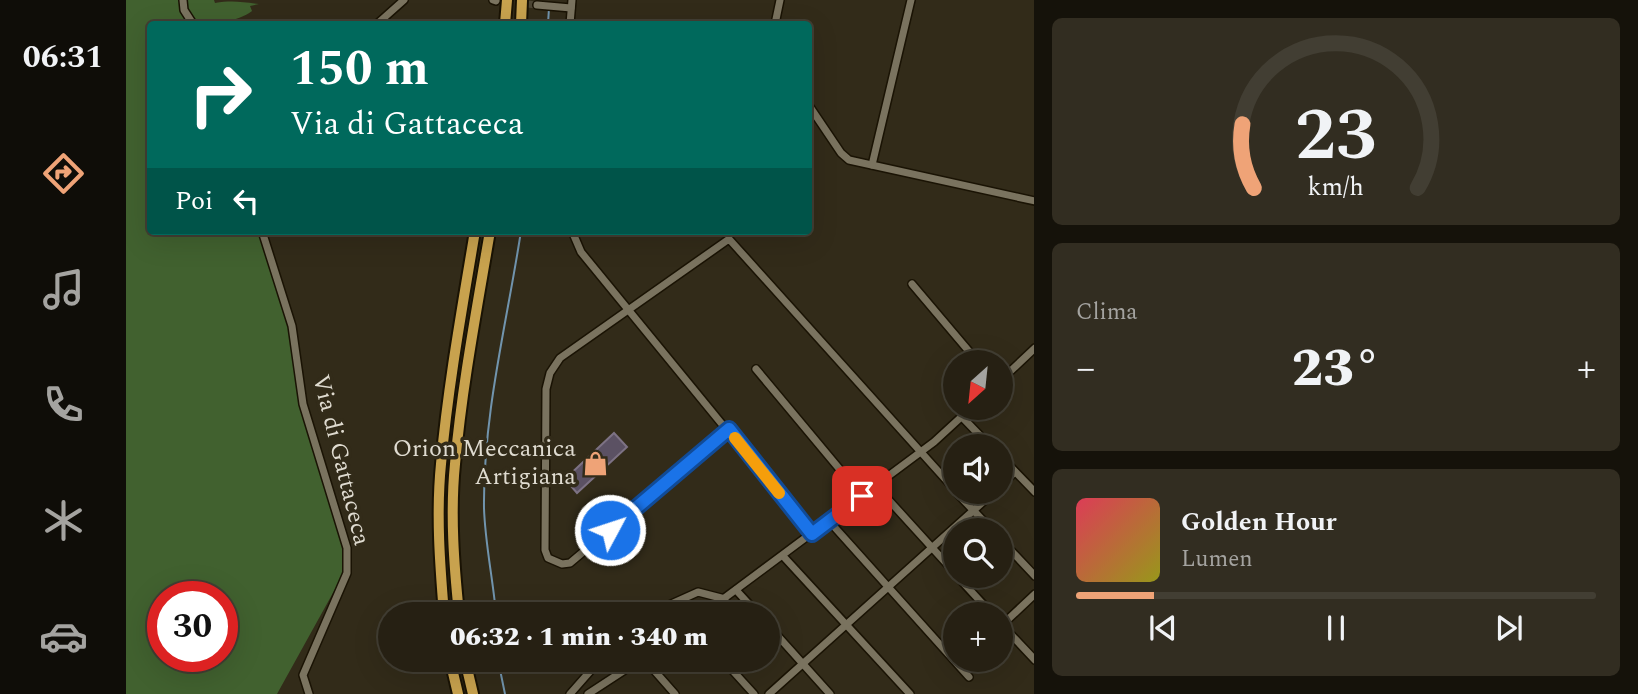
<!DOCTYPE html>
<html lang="it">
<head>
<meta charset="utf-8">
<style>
	:root { --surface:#262013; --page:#322d21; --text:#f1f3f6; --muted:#a4a3a0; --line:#423e33; --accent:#efa377 }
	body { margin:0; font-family:Spectral,serif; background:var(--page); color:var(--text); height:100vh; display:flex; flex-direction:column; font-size:26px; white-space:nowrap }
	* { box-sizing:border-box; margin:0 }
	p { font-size:23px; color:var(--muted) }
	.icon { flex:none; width:38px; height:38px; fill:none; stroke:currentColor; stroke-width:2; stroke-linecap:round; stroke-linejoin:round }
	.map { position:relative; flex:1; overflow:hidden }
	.side { display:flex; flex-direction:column; gap:18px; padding:18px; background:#15120a; width:604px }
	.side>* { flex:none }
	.top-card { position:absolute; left:21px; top:21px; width:665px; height:214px; border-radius:7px; box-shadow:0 7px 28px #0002,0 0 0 2px var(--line); background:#00695c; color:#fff; overflow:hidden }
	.needle { width:46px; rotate:207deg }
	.controls { position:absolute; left:817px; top:350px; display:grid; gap:14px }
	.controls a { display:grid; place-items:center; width:70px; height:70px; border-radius:50%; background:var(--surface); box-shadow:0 7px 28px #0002,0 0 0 2px var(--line); font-size:35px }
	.speed { position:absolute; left:21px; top:581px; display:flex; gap:14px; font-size:35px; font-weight:700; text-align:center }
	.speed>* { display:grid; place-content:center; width:91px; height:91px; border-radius:50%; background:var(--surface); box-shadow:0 7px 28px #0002,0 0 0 2px var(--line); line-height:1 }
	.speed .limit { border:10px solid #d22; background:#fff; color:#111 }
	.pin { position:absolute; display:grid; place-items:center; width:60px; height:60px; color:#fff; margin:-30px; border-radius:14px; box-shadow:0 4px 10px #0006 }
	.me { position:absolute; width:77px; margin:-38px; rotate:50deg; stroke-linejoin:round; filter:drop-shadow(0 0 5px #0008) }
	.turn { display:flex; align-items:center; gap:24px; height:147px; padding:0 28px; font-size:32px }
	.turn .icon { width:91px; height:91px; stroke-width:2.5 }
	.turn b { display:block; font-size:49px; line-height:60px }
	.then { display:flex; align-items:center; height:66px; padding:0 28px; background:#0003; gap:14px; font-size:26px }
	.big { font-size:52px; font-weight:800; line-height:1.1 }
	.side .tile { flex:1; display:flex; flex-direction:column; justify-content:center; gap:10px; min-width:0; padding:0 24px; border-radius:10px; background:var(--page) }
	.side .dial { align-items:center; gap:0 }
	.dial svg { height:182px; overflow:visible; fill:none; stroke:var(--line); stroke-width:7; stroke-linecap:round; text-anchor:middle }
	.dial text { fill:var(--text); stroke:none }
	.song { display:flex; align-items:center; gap:21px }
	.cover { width:84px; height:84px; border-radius:10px; background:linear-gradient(135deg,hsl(350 70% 55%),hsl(60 70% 35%)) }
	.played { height:7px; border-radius:4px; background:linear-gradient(90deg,var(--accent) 15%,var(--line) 15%) }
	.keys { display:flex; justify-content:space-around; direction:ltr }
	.heat { display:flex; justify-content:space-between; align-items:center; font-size:38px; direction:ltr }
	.trip { position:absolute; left:252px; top:602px; width:402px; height:70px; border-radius:35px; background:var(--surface); box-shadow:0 7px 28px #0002,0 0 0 2px var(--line); font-weight:800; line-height:70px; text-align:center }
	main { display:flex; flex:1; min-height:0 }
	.menu { display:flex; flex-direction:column; width:126px; justify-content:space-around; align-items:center; background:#0f0d08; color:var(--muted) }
	.menu .icon { width:49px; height:49px }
	.menu .selected { color:var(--accent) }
	.menu b { font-size:32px; color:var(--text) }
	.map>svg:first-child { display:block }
	.forest { fill:#41612f; fill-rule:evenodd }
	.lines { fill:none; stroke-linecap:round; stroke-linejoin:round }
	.stream { stroke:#7194ad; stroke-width:2 }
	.building { fill:#5b5163; stroke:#7d7284; stroke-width:2 }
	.minor-tunnel { stroke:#4c4534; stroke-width:7; stroke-dasharray:7 3.5; stroke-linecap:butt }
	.minor-casing { stroke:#1a1304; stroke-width:10 }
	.highway-casing { stroke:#1a1304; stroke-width:14 }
	.minor { stroke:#7a735f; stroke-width:7 }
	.highway { stroke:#c8a24e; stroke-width:10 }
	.route-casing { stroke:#114b97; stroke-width:18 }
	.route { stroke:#1a73e8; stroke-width:12 }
	.slow { stroke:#f59e0b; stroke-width:12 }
	.labels { text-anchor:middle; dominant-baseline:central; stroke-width:7; stroke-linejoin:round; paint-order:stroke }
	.poi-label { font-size:24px; fill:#dfdbd0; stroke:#322b19; text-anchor:end }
	.street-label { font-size:24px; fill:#dfdbd0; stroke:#322b19 }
</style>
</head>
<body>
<main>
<nav class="menu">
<b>06:31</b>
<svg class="icon selected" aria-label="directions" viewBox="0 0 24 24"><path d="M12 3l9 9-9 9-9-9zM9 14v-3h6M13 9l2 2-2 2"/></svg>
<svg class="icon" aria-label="music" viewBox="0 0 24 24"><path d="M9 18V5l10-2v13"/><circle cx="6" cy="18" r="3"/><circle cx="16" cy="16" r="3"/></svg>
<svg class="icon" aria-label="phone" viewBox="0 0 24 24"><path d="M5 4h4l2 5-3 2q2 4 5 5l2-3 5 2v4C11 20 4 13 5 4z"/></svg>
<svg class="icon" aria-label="climate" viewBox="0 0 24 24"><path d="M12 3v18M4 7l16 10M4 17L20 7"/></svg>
<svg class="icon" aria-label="car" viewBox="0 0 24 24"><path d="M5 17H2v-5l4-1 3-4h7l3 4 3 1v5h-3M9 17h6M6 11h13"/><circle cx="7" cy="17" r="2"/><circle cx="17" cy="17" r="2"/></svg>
</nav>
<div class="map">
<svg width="909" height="694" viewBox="0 0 909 694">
	<rect width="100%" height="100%" fill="#322b19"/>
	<g class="forest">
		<path d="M0 0H54L65 24H24V231H135L167 342 168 366 219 549 218 573 151 694H0ZM37 597H96V656H37Z"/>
		<path d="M57 0H88L89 3C106 0 116 2 133 4L124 6 126 11C112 22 85 24 68 24Z"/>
	</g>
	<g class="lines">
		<g class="stream">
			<path d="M422 24 423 8"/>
			<path d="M370 614C367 579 359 543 358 508 357 413 381 323 395 231"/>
			<path d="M372 660 379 694"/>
		</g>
	</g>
	<path class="building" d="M488 433 501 447 451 493 439 479Z"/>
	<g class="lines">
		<path class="minor-tunnel" d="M370 1 411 5"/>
		<defs>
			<g id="minor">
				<path d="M57 0 58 10 67 24"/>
				<path d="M367 0 370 1"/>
				<path d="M411 5 445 8"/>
				<path d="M251 24 278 0"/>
				<path d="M444 24 446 0"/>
				<path d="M649 24 654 0"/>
				<path d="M682 104 715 153 723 160 909 201"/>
				<path d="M746 165 785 0"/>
				<path d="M136 231 166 326 177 404 221 548V573L177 675 183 694"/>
				<path d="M446 231 455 252 686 534"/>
				<path d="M786 284 852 362"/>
				<path d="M630 369 736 496"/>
				<path d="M875 380 909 348"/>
				<path d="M836 417 864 446"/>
				<path d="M603 429 444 563 436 564 422 558 419 550 420 389 424 373 434 358 603 239 830 491"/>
				<path d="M875 457 909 492"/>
				<path d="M875 485 889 472"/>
				<path d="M750 486 830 574"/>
				<path d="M830 492 866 530"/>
				<path d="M703 521 843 677"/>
				<path d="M875 540 909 576"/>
				<path d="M657 556 784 694"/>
				<path d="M831 576 866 614"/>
				<path d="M610 590 632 614"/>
				<path d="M523 614 572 592 599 599"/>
				<path d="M577 614 808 442 845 408"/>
				<path d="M875 624 909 660"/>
				<path d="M642 625 704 694"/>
				<path d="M876 625 909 594"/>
				<path d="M519 660 549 694"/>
				<path d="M597 660 628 694"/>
				<path d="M444 694 474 660"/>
				<path d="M462 694 514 660"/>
				<path d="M643 694 868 492"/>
			</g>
			<g id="highway">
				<path d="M379 24 381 0"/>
				<path d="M395 24 396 0"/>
				<path d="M318 614C314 565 310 514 315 464 322 386 336 309 349 231"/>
				<path d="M333 614C328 565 324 514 329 464 336 386 351 308 364 231"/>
				<path d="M324 660 332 694"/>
				<path d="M339 660 347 694"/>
			</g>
		</defs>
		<use href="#minor" class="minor-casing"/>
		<use href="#highway" class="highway-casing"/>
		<use href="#minor" class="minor"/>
		<use href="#highway" class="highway"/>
	</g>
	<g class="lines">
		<defs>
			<path id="route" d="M484 530 603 429 686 534 736 496"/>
		</defs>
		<use href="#route" class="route-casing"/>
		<use href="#route" class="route"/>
		<path class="slow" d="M609 438 653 493"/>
	</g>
	<defs>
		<symbol id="shop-bare" viewBox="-9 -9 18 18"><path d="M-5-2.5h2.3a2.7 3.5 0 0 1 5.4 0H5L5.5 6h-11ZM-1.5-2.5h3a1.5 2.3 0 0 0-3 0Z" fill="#efa377" stroke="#322b19" stroke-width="2.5" paint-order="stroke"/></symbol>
	</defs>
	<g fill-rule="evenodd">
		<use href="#shop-bare" x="452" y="446" width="35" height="35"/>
	</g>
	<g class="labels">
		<g class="poi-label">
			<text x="450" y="449">Orion Meccanica<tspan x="450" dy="28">Artigiana</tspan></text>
		</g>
		<g class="street-label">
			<text transform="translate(215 460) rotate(76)">Via di Gattaceca</text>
		</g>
	</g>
</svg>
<div class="controls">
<a><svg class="needle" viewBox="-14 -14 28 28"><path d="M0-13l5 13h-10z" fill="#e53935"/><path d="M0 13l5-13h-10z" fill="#a4a3a0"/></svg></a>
<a><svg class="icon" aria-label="sound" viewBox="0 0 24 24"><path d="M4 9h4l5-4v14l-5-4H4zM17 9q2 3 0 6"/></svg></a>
<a><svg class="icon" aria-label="search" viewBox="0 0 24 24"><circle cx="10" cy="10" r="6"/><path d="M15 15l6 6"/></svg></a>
<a>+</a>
</div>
<div class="speed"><div class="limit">30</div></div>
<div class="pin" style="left:736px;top:496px;background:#d93025"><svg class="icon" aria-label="arrive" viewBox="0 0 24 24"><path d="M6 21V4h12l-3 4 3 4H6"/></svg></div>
<svg class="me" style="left:484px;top:530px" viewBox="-20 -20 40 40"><circle r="17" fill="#1a73e8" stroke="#fff" stroke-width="3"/><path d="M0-11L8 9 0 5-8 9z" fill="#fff"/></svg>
<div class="trip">06:32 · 1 min · 340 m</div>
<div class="top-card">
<div class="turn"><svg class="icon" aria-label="right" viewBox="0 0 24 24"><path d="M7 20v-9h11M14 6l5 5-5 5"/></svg><div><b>150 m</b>Via di Gattaceca</div></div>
<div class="then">Poi<svg class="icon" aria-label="left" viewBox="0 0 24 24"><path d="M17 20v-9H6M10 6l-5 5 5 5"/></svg></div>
</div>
</div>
<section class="side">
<div class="tile dial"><svg viewBox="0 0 100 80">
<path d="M14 69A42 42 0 1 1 86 69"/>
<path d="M14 69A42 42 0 0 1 9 41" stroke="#efa377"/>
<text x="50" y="56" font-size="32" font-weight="700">23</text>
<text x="50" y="72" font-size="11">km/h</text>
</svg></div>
<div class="tile"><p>Clima</p>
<div class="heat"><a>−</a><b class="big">23°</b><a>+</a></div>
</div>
<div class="tile">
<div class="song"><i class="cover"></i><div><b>Golden Hour</b><p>Lumen</p></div></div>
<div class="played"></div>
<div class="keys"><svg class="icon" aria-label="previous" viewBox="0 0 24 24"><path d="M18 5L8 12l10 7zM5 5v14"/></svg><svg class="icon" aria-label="pause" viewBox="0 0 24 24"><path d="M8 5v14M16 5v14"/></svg><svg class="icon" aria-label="next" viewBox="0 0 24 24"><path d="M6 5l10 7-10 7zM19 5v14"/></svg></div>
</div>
</section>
</main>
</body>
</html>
